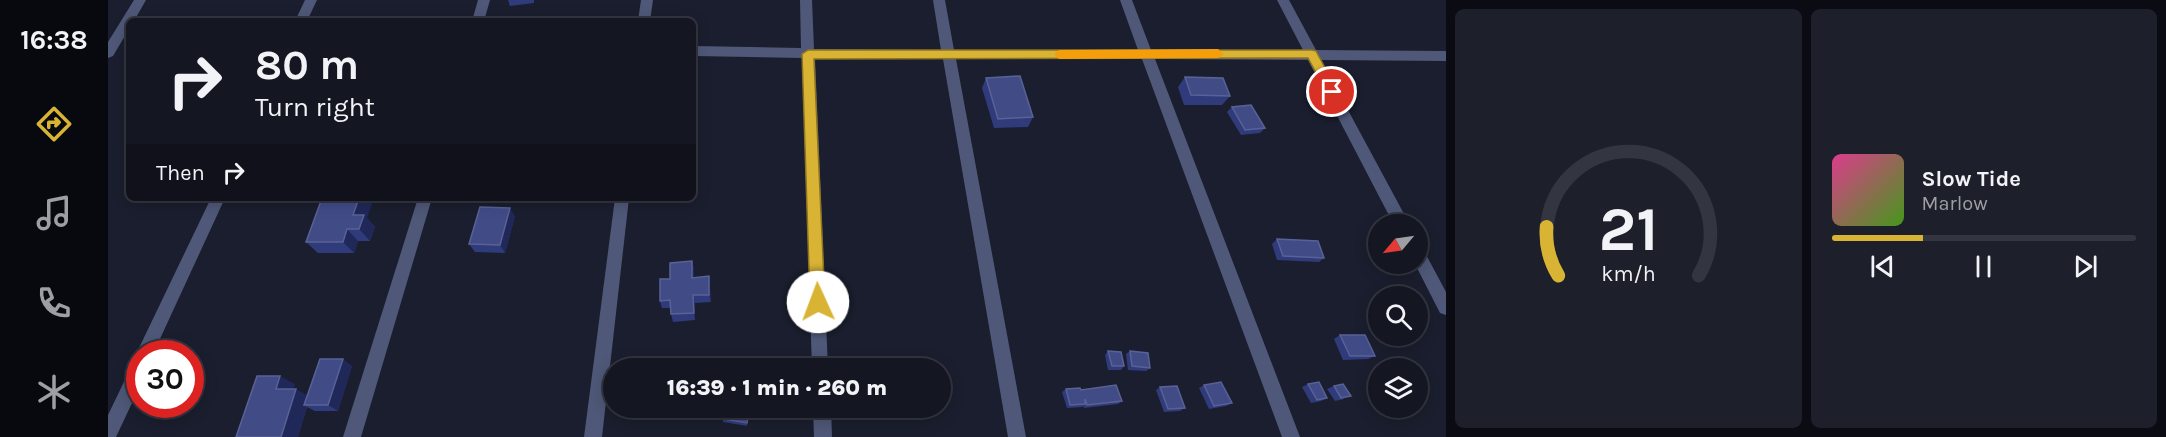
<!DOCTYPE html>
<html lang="en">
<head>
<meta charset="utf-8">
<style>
	:root { --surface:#141622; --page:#1d1f2a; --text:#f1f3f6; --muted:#9d9fa5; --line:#333540; --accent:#d9b334 }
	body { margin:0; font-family:Karla,sans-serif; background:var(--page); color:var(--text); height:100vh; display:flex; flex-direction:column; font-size:22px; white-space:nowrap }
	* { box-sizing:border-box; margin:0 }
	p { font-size:20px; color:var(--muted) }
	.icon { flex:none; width:33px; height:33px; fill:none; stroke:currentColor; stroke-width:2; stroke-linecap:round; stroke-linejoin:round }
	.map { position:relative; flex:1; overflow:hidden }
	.sheet { display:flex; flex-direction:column; gap:9px; padding:9px; background:#0b0c13; width:720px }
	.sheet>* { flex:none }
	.banner { position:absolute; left:18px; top:18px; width:570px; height:183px; border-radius:9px; box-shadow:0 3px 15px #0003,0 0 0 2px var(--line); background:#141622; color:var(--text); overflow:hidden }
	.needle { width:39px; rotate:241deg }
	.buttons { position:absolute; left:1260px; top:214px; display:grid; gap:12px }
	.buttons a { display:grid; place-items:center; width:60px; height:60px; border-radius:50%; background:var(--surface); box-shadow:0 3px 15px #0003,0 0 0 2px var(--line); font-size:30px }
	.speed { position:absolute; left:18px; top:340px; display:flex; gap:12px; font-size:30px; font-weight:700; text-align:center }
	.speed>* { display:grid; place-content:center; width:78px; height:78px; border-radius:50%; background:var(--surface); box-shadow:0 3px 15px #0003,0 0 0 2px var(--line); line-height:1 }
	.speed .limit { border:9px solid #d22; background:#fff; color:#111 }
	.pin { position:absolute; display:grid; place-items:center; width:51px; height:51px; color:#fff; margin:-26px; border:3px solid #fff; border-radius:50%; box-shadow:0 2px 6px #0007 }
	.me { position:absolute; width:66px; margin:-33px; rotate:358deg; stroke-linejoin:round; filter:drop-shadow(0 0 4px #0008) }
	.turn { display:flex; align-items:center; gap:21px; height:126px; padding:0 30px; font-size:27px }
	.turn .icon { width:78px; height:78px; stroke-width:2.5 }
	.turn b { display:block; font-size:42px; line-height:51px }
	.then { display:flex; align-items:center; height:57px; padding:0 30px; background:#0003; gap:12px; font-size:22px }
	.sheet .tile { flex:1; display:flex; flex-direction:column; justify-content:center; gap:9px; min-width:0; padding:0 21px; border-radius:9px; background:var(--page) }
	.sheet .dial { align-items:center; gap:0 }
	.dial svg { height:156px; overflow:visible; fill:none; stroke:var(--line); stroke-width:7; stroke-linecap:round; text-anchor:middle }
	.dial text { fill:var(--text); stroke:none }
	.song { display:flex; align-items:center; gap:18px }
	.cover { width:72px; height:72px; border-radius:9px; background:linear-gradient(135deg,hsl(330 70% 55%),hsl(100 70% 35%)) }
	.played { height:6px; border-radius:3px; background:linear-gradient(90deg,var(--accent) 30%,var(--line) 30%) }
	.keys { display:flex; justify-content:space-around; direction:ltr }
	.sheet .tiles { flex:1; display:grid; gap:9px; grid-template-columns:repeat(2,1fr) }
	.trip { position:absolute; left:495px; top:358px; width:348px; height:60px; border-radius:30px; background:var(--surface); box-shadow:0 3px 15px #0003,0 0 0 2px var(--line); font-weight:800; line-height:60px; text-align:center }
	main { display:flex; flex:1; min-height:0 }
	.tab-bar { display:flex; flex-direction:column; width:108px; justify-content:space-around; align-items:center; background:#08090e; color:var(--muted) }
	.tab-bar .icon { width:42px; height:42px }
	.tab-bar .on { color:var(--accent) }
	.tab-bar b { font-size:27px; color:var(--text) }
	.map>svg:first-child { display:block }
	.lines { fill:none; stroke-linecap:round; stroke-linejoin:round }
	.minor { fill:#4f5878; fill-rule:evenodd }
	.wall { fill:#303b7c }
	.shaded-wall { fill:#1f2858 }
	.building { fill:#414c87; stroke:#596296; stroke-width:1.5 }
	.route { fill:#d9b334; stroke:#8d7422; stroke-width:1.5 }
	.slow { fill:#f59e0b }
</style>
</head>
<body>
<main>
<nav class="tab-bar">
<b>16:38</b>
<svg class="icon on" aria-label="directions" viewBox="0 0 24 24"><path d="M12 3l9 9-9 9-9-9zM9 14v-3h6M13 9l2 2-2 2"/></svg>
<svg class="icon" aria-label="music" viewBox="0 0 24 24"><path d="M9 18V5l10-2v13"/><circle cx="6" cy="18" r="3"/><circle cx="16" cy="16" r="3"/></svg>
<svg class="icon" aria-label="phone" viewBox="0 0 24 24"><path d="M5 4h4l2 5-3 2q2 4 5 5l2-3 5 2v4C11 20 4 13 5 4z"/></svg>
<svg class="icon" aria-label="climate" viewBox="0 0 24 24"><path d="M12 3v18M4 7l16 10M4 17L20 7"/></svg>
</nav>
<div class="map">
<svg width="1338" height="437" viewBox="0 0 1338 437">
	<rect width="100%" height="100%" fill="#1a1e2e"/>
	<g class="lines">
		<g class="minor">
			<path d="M26 0H38L26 21H21V29L5 56 0 58V42Z"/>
			<path d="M197 0H209L199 21H187Z"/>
			<path d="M370 0H382L376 21H364Z"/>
			<path d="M533 0H545L542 21H530Z"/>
			<path d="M692 0H704L706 49 833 50 825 0H837L846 50H1030L1012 0H1024L1043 50H1195L1169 0H1181L1208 50 1338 51V61L1213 60 1302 225H1286L1200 60 1047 59 1192 437H1174L1034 59H848L918 437H900L835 59 707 58 720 369H704L694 58 585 56V46L693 48Z"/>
			<path d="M103 198H117L45 354H32V386L8 437H0V415L26 361 31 359 29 354 31 348Z"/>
			<path d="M310 198H324L253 437H235Z"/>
			<path d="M507 198H521L494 437H476Z"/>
			<path d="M1310 247 1315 249 1338 292V315L1332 313 1307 264H1310Z"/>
			<path d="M705 408H723L724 437H706Z"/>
		</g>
	</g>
	<g class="wall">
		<path d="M400 0H426V3L402 6Z"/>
		<path d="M1077 77 1122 96 1114 105H1076L1070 87Z"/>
		<path d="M878 78 925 117 920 127 886 128 874 88Z"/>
		<path d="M1124 107 1157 128 1152 133 1133 135 1119 112Z"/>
		<path d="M407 216 397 253 367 252 361 244Z"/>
		<path d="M259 218 267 227 262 241H250L246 253H210L198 242Z"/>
		<path d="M1169 239 1216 258 1211 262 1169 260 1164 244Z"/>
		<path d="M584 261 586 269V278L601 276 603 302 587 303V320L565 322 563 314 562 308H554L552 301 562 279Z"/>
		<path d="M1232 335 1267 356 1260 359 1235 360 1226 339Z"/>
		<path d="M1000 351 1016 366 1013 370H1000L997 355Z"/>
		<path d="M1022 351 1042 368 1038 371 1020 370 1018 354Z"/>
		<path d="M244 366 230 411H207L199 407 190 437H128L187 384 185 389 200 396Z"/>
		<path d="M1200 384 1219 398 1213 401 1203 403 1194 387Z"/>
		<path d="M1096 385 1124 403 1118 406 1101 409 1091 388Z"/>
		<path d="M1226 386 1236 399 1227 401 1219 389Z"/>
		<path d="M1052 387 1077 408 1072 411 1056 412 1048 390Z"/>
		<path d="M958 389 973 390 1014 401 1010 404 976 408 975 406 974 407 959 408 954 392Z"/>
		<path d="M642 408 639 426 615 422V419Z"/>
	</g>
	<g class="shaded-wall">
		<path d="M251 198H266L259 218 267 227 262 241 251 229 245 215Z"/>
		<path d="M402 208 407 216 397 253 392 245Z"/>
		<path d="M239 229 250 241 246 253 235 242Z"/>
		<path d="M584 261 586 269V286L584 278Z"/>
		<path d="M601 276 602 284 603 302 601 295Z"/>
		<path d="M585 295 587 303V320L586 313Z"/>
		<path d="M235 359 244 366 230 411 220 405Z"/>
		<path d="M172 376 187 384 183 397 168 389Z"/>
		<path d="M188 389 202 397 196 405 199 407 190 437H173Z"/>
	</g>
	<g class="building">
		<path d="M912 76 925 117 890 119 878 78Z"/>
		<path d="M1077 77 1115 78 1122 96 1083 95Z"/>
		<path d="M1143 105 1157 128 1137 130 1124 107Z"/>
		<path d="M214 198H251L245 215H256L251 229H239L235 242H198Z"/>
		<path d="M372 207 402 208 392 245 361 244Z"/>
		<path d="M1169 239 1210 241 1216 258 1175 256Z"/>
		<path d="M584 261V278L601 276V295H585L586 313 563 314 562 300 552 301V279H562V263Z"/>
		<path d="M1232 335H1257L1267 356H1242Z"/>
		<path d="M1000 351 1013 352 1016 366H1004Z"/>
		<path d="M1022 351 1040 353 1042 368 1024 366Z"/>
		<path d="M212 359H235L220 405H196Z"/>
		<path d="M149 376H172L168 389H188L173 437H128Z"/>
		<path d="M1113 382 1124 403 1106 406 1096 385Z"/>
		<path d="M1211 382 1219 398 1209 400 1200 384Z"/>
		<path d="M1235 384 1243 396 1233 398 1226 386Z"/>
		<path d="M1008 385 1014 401 979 405 977 399V404L962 405 958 389 972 388 973 390Z"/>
		<path d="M1069 386 1077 408 1060 409 1052 387Z"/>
		<path d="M617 408H641L639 423 615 419Z"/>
	</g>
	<path class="route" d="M700 50H1204L1208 51 1230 92 1224 97 1220 95 1200 58 706 59 717 302 715 306 710 308 704 306 702 302 694 54Z"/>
	<path class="slow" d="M1110 49 1116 54 1110 58 951 59 946 54 951 50Z"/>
</svg>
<div class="buttons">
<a><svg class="needle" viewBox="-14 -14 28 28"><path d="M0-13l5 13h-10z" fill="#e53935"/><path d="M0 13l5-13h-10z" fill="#9d9fa5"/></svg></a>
<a><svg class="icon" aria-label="search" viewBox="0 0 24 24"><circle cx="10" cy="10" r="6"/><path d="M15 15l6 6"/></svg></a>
<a><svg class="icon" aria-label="layers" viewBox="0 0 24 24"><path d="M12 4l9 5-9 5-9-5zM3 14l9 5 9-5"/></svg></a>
</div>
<div class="speed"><div class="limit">30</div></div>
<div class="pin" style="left:1224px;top:92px;background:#d93025"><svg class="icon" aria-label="arrive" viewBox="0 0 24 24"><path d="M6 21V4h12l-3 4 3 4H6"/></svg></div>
<svg class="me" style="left:710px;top:302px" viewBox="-20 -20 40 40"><circle r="19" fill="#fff"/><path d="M0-13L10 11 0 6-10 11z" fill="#d9b334"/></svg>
<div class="trip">16:39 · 1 min · 260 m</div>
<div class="banner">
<div class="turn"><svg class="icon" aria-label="right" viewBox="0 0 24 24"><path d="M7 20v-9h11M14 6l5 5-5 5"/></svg><div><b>80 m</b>Turn right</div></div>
<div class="then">Then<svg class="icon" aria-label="right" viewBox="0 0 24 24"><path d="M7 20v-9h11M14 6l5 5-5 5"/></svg></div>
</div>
</div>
<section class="sheet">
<div class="tiles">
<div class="tile dial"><svg viewBox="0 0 100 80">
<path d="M14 69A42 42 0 1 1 86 69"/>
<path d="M14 69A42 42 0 0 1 8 44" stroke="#d9b334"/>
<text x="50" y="56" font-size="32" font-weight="700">21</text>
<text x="50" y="72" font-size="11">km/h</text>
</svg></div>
<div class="tile">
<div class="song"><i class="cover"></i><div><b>Slow Tide</b><p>Marlow</p></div></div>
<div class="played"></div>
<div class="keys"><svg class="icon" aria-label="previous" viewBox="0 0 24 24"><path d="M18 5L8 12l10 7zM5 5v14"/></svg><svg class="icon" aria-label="pause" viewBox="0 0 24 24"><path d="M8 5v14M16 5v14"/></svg><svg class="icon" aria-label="next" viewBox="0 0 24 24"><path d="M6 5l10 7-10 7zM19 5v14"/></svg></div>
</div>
</div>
</section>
</main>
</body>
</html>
